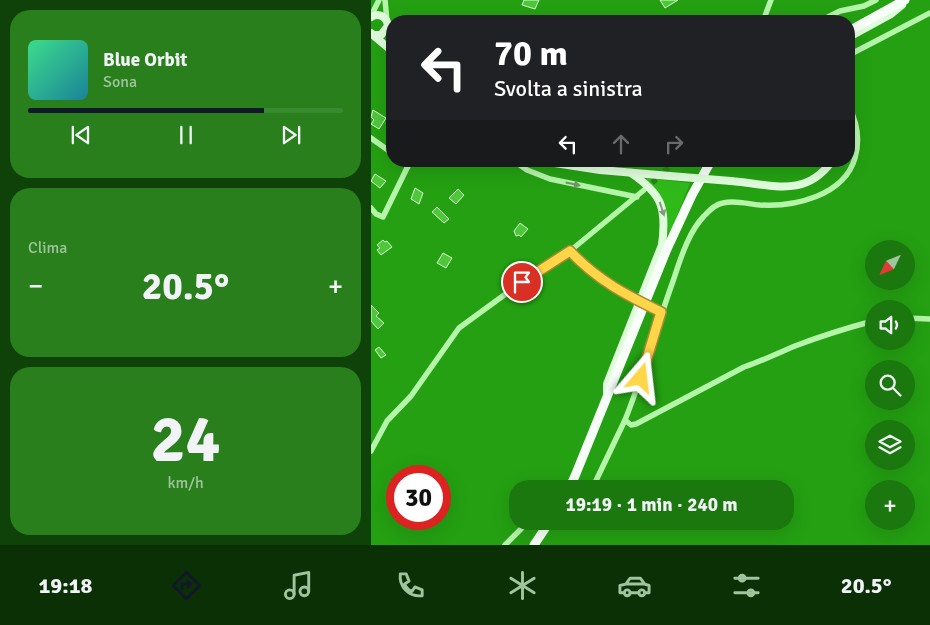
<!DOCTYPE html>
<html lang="it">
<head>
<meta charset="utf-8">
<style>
	:root { --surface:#1b780e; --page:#287f1c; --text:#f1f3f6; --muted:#a0c49e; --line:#39892e; --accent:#111827 }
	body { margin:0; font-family:Signika,sans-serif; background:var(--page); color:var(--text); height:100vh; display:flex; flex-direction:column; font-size:19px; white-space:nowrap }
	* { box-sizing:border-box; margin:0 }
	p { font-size:16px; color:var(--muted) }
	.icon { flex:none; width:28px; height:28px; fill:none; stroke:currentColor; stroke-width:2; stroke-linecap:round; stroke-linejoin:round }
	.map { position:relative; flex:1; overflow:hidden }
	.details { display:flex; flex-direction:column; gap:10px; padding:10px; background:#0f4208; width:371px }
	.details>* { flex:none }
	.guide { position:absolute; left:15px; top:15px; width:469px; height:152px; border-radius:20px; box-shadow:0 5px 20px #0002; background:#202124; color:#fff; overflow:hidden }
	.needle { width:32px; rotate:227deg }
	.buttons { position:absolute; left:494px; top:240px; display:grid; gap:10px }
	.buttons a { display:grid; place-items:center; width:50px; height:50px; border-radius:50%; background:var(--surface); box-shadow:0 5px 20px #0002; font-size:25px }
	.speed { position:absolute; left:15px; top:465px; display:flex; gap:10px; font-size:25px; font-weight:700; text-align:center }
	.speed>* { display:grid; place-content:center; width:65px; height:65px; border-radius:50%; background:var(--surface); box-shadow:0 5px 20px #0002; line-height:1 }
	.speed .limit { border:8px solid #d22; background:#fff; color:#111 }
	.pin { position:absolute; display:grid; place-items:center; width:42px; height:42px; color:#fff; margin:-21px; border:2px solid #fff; border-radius:50%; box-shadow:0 1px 5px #0007 }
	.me { position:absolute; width:55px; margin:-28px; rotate:17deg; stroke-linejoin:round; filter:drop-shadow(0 0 4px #0008) }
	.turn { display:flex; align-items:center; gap:18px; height:105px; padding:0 25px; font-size:22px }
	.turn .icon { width:65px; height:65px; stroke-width:2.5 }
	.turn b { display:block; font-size:35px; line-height:42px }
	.lanes { display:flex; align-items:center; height:48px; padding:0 25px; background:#0003; justify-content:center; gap:25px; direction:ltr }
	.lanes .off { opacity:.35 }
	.big { font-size:38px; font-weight:800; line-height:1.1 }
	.details .widget { flex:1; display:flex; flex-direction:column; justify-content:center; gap:8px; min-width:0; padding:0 18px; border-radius:20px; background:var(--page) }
	.details .dial { align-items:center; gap:0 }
	.dial b { font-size:65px; line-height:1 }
	.song { display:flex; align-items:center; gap:15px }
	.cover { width:60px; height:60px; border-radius:8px; background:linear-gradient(135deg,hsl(150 70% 55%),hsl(190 70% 35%)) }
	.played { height:5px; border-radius:2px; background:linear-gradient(90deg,var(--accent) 75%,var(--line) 75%) }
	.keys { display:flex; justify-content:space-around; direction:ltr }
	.heat { display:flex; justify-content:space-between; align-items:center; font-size:28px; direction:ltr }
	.trip { position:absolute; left:138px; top:480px; width:285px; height:50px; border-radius:20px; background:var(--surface); box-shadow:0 5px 20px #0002; font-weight:800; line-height:50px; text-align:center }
	.menu { display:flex; height:80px; justify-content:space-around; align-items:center; background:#0b3006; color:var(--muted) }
	.menu .icon { width:35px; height:35px }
	.menu .on { color:var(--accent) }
	.menu b { font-size:22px; color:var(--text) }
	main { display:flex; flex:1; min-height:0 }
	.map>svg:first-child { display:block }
	.green { fill:#30ba1a }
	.building { fill:#4ec73b; stroke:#d9fed3 }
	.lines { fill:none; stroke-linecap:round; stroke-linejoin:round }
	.street-tunnel { stroke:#238614; stroke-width:5.5; stroke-dasharray:5.5 3; stroke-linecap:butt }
	.street { stroke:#b5f5aa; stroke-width:5.5 }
	.secondary { stroke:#dffddb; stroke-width:8 }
	.primary { stroke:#f8fff8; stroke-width:9 }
	.street-bridge { stroke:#b5f5aa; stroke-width:5.5 }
	.secondary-bridge { stroke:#dffddb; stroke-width:8 }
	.oneway { fill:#71946b }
	.oneway2 { fill:#889886 }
	.route-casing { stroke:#a68a30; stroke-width:12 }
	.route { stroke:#ffd54a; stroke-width:9 }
</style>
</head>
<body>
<main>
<section class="details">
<div class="widget">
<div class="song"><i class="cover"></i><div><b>Blue Orbit</b><p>Sona</p></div></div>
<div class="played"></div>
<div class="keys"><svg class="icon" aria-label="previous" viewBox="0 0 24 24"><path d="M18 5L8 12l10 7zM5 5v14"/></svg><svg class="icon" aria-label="pause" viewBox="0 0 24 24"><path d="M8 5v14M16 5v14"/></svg><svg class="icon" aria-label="next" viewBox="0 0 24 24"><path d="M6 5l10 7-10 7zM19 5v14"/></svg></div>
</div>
<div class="widget"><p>Clima</p>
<div class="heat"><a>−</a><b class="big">20.5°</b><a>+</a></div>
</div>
<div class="widget dial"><b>24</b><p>km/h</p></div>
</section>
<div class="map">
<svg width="559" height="545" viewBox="0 0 559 545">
	<rect width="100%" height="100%" fill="#24a012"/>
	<path class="green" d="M276 178 319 183 298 235C296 212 294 196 275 180Z"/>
	<g class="building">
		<path d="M153 0H168L164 9 151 5Z"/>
		<path d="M289 0H307L294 8Z"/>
		<path d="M2 110 15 118 8 129 0 124 3 120 0 117Z"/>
		<path d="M4 174 15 181 9 188 0 181Z"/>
		<path d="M44 188 52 193 48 204 40 199Z"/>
		<path d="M87 189 93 195 85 204 78 198Z"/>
		<path d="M66 207 78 219 73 223 61 212Z"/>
		<path d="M149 223 157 229 150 237 148 235 145 236 143 231Z"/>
		<path d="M12 240 14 242 16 241 21 247 10 255 6 250 9 248 6 245Z"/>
		<path d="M72 253 81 258 75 268 66 263Z"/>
		<path d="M0 305 8 313 5 316 13 323 7 329 0 321Z"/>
		<path d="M8 347 15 355 10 358 4 350Z"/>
	</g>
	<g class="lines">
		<path class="street-tunnel" d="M275 189 303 162"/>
		<g class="street">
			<path d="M14 0 16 21"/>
			<path d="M0 16 8 0"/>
			<path d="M392 21 400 0"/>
			<path d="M449 21 469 11 493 6 505 0"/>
			<path d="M478 55 559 13"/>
			<path d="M478 107C487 124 489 140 484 158 473 196 423 207 389 205 377 204 364 200 352 203 344 204 338 211 333 216 316 234 309 261 301 284 285 329 272 375 254 420L260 425 265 424 373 367C391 361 407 353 424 346 450 336 476 328 502 321"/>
			<path d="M0 138 21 153"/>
			<path d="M143 161 156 170 179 179 266 197"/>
			<path d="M303 162 304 161"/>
			<path d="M0 208 5 214 12 217 38 164 34 161"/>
			<path d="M199 251C216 269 237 285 258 297"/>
			<path d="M535 318 559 319"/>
			<path d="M0 451 16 421 40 396 88 328 151 282 199 251 273 190"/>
			<path d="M221 489 254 420"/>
			<path d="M134 545 158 521"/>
		</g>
		<g class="secondary">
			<path d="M0 17C8 12 16 17 17 26L10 35H3L0 33"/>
			<path d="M2 35 21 51"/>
			<path d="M478 37 520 14 531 5"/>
			<path d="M171 161 229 170 311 177"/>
			<path d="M360 181C400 184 434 199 461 161"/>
			<path d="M236 395V384L291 245C296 208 291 194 260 173"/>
		</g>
		<g class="primary">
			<path d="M478 31 534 0"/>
			<path d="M198 489 204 476 296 249 321 195 340 161"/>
			<path d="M163 545 179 521"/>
		</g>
		<path class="street-bridge" d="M258 297 282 307"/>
		<path class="secondary-bridge" d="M311 177 360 181"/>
	</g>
	<defs><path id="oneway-solid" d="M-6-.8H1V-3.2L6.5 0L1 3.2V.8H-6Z" transform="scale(1.25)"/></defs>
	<use class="oneway" href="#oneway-solid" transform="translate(202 184) rotate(12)"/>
	<use class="oneway2" href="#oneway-solid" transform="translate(291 209) rotate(72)"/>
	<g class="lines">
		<defs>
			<path id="route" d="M151 282 199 251C226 280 255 295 290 312L270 378"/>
		</defs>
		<use href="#route" class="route-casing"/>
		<use href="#route" class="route"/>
	</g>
</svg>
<div class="buttons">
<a><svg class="needle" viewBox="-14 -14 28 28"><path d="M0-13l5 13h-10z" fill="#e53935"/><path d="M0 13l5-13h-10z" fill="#a0c49e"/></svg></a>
<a><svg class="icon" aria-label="sound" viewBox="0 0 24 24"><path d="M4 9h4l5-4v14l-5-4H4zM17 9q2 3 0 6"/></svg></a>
<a><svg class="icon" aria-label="search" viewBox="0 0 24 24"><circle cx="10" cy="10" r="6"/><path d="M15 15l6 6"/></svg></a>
<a><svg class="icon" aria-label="layers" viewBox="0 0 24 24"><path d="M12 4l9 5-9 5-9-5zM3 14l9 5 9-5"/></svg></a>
<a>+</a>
</div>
<div class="speed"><div class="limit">30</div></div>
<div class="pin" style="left:151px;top:282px;background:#d93025"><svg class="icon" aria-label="arrive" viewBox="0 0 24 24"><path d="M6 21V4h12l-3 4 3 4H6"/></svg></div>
<svg class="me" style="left:270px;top:378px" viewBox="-20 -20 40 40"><path d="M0-17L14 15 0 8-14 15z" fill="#ffd54a" stroke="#fff" stroke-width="4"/></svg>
<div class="trip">19:19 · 1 min · 240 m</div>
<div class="guide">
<div class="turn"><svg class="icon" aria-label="left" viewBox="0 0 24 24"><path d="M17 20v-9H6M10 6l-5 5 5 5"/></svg><div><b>70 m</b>Svolta a sinistra</div></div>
<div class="lanes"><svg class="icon" aria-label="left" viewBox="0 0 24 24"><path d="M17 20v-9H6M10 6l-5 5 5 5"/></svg><svg class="icon off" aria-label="ahead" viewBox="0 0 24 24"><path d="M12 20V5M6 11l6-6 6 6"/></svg><svg class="icon off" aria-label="right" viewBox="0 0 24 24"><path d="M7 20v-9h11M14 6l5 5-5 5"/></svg></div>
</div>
</div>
</main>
<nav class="menu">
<b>19:18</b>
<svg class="icon on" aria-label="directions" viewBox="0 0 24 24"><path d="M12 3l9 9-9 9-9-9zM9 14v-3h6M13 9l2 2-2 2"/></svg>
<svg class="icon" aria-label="music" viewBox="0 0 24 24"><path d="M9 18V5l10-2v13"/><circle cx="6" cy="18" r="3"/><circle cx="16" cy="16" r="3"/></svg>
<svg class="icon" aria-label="phone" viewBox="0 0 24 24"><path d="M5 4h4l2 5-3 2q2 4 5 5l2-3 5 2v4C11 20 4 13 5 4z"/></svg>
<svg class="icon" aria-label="climate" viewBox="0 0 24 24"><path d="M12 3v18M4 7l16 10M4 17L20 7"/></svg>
<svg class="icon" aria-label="car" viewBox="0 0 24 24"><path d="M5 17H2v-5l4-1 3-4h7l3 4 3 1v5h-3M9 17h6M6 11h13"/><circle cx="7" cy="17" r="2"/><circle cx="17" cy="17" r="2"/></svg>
<svg class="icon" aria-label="filters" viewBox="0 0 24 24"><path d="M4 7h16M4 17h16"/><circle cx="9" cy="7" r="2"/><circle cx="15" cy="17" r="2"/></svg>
<b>20.5°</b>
</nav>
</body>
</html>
